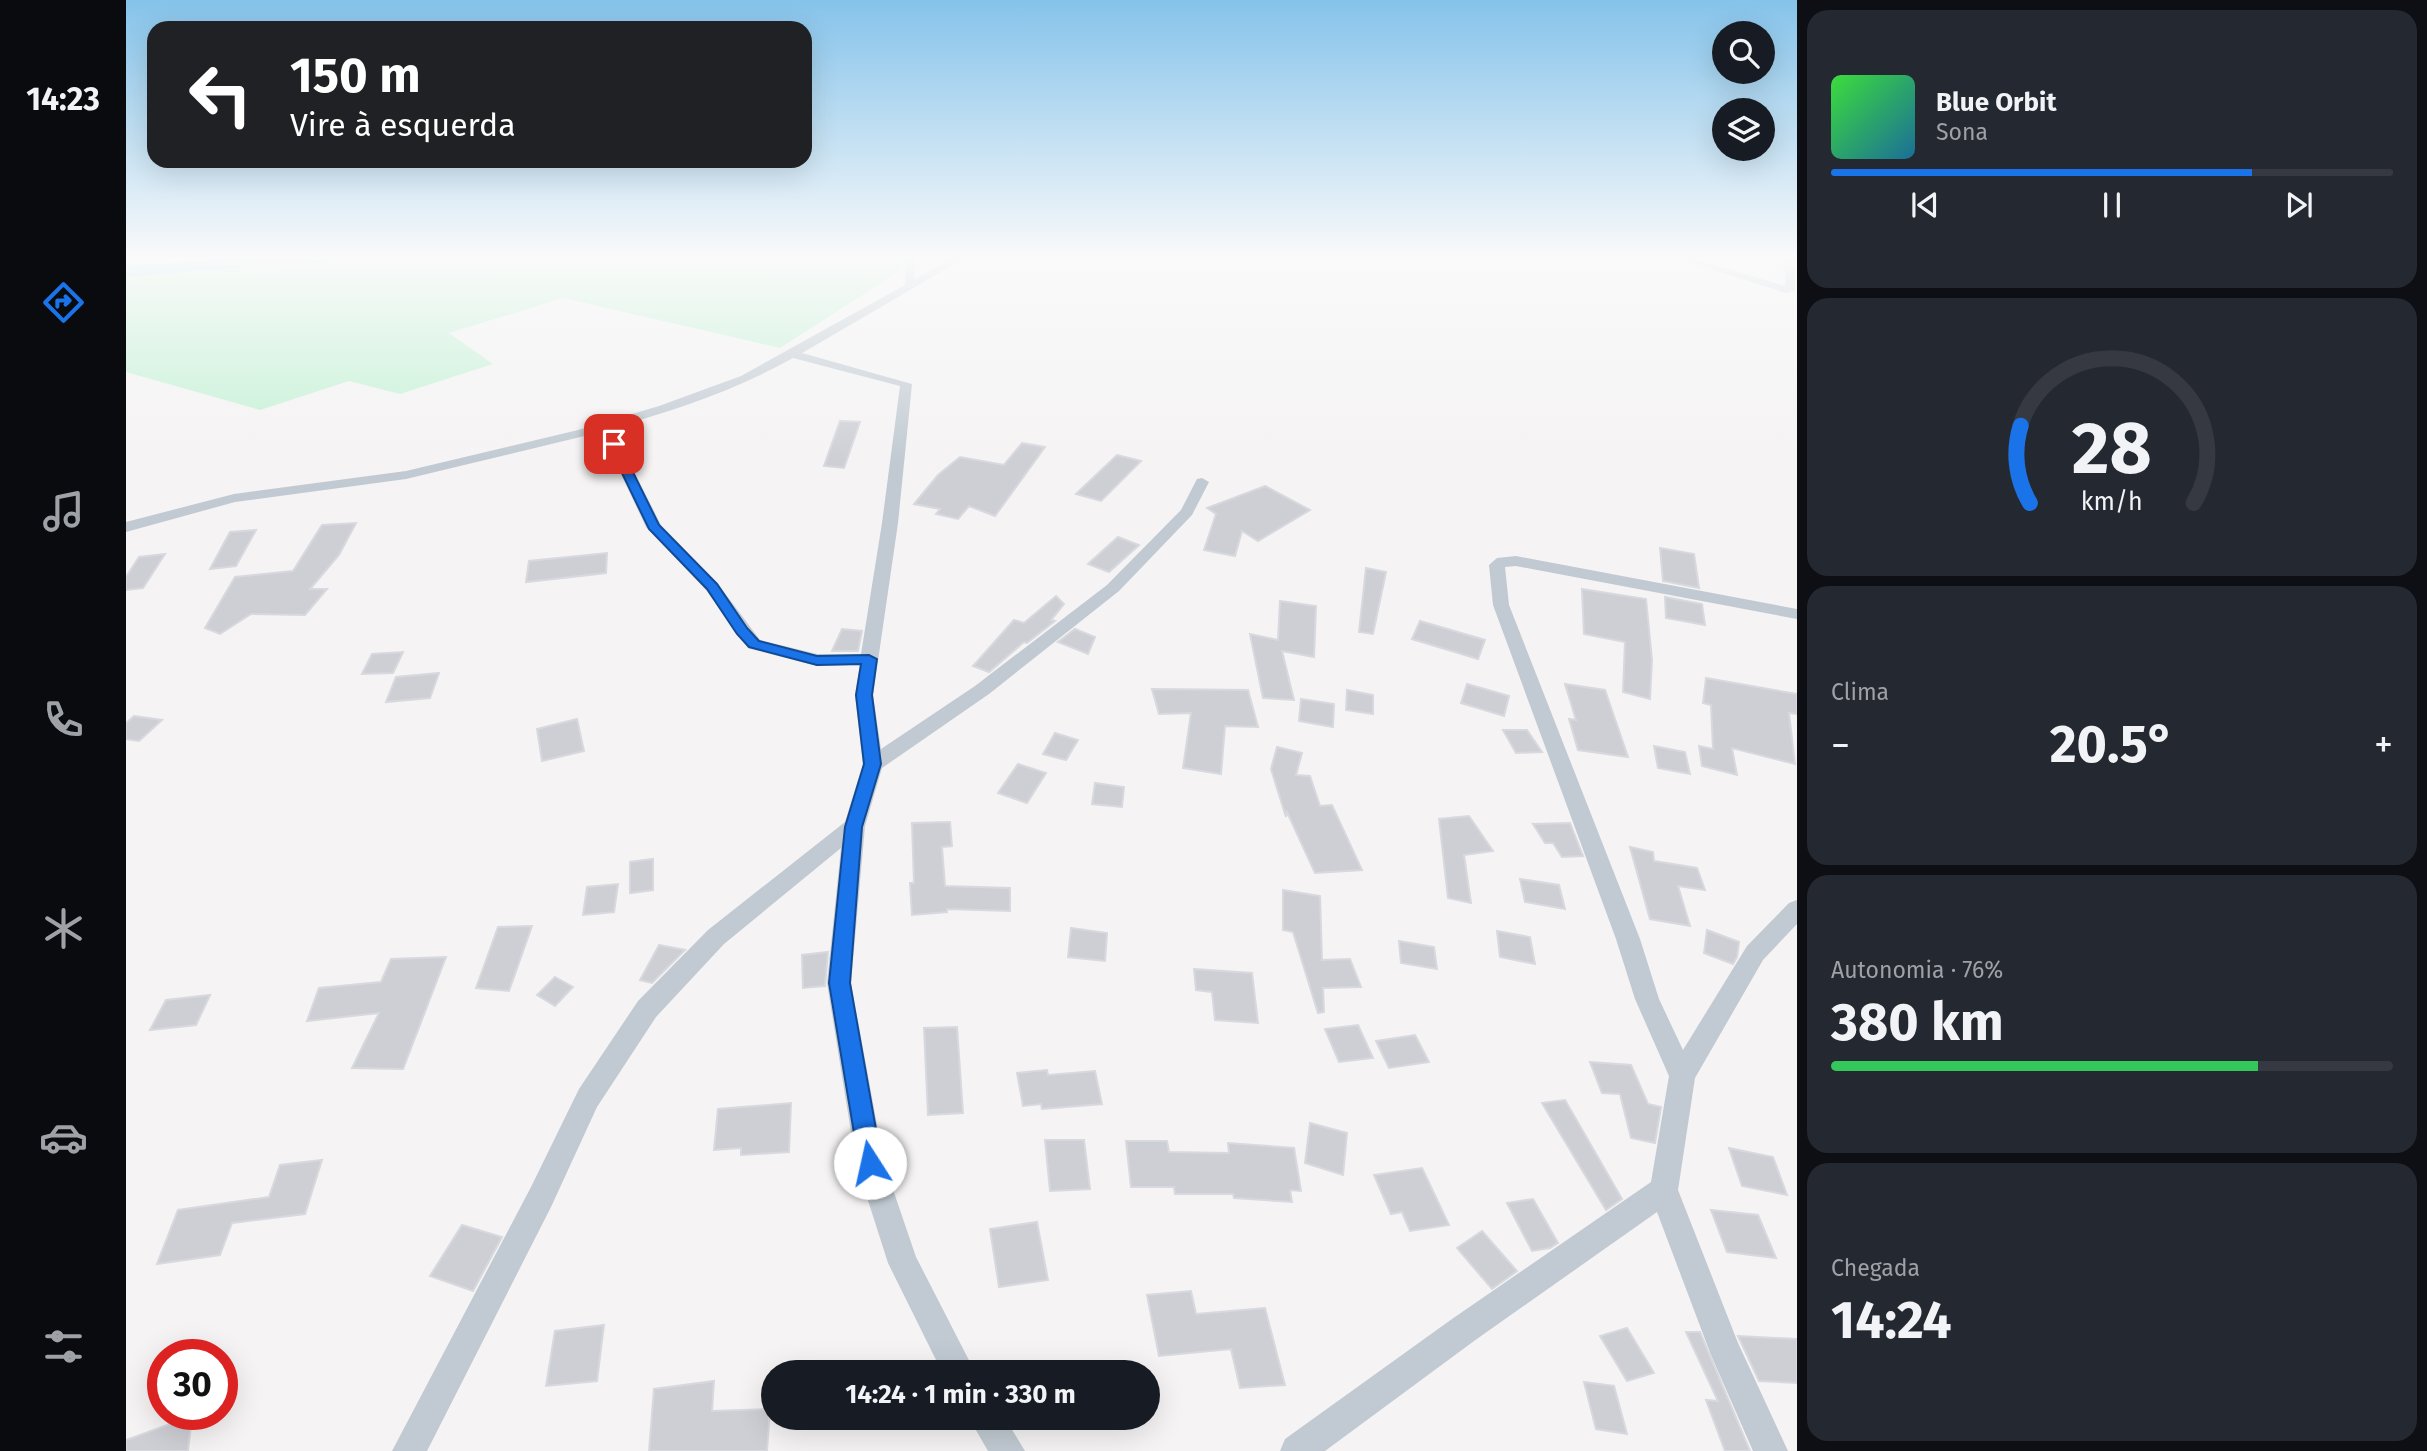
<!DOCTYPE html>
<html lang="pt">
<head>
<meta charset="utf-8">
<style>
	:root { --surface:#171b24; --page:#242831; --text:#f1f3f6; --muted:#9ea1a6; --line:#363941; --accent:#1a73e8 }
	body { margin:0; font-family:"Fira Sans",sans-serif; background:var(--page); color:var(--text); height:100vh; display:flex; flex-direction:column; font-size:26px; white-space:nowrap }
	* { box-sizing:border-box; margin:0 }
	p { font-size:23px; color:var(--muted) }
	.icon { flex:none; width:38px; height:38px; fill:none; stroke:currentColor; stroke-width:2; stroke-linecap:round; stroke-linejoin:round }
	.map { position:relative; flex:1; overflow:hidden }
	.side { display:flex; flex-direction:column; gap:10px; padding:10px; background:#0d0f14; width:630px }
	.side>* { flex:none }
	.hud { position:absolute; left:21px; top:21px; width:665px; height:147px; border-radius:21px; box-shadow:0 7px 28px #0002; background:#202124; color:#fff; overflow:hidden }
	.tools { position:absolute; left:1586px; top:21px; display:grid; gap:14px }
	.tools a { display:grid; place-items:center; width:63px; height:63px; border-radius:50%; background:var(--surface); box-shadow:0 7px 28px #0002; font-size:35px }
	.speed { position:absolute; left:21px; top:1339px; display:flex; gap:14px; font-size:35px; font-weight:700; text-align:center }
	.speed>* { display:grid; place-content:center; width:91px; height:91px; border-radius:50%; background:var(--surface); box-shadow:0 7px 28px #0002; line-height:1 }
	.speed .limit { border:10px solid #d22; background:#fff; color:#111 }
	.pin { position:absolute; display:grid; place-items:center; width:60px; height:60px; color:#fff; margin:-30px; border-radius:14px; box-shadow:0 4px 10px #0006 }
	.me { position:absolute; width:77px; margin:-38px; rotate:350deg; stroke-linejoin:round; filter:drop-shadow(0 0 5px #0008) }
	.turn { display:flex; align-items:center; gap:24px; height:147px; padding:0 28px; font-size:32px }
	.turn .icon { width:91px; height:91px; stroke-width:2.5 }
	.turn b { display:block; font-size:49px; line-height:60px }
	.big { font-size:52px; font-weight:700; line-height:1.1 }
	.side .widget { flex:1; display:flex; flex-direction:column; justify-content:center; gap:10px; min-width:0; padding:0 24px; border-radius:21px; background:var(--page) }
	.side .dial { align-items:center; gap:0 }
	.dial svg { height:182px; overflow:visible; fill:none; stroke:var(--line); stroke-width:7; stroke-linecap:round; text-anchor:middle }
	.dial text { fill:var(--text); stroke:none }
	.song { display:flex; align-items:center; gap:21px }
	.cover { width:84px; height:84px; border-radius:10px; background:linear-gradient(135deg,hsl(120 70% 55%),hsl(200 70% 35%)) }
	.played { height:7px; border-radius:4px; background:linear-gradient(90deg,var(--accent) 75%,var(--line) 75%) }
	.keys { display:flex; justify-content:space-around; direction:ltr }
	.heat { display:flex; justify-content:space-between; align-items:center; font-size:38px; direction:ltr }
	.charge { height:10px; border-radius:5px; background:linear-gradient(90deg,#34c759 76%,var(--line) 0) }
	.trip { position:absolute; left:635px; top:1360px; width:399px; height:70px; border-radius:35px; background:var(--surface); box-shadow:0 7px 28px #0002; font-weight:700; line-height:70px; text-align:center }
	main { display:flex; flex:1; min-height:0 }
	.tab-bar { display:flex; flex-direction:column; width:126px; justify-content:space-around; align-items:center; background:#090b0e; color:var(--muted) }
	.tab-bar .icon { width:49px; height:49px }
	.tab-bar .current { color:var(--accent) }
	.tab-bar b { font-size:32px; color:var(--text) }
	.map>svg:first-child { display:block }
	.green { fill:#c3f1d5 }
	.water { fill:#90daee }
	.building { fill:#cdcfd5; stroke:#d7d9de; stroke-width:2 }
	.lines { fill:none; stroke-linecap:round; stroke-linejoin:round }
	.minor { fill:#c1cad2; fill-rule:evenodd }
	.route { fill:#1a73e8; stroke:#114b97; stroke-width:2 }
</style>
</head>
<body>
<main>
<nav class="tab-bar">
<b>14:23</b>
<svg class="icon current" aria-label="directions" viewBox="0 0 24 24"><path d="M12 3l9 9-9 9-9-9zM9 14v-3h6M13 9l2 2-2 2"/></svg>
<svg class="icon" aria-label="music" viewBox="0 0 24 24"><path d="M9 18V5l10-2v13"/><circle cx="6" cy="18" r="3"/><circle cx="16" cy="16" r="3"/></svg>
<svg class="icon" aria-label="phone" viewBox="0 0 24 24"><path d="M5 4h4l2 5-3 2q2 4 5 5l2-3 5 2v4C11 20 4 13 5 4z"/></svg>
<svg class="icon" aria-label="climate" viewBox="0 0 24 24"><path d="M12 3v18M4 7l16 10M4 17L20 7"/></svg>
<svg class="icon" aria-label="car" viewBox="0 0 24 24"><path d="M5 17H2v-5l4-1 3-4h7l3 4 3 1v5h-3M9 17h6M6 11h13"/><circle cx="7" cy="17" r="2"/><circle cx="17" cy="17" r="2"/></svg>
<svg class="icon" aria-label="filters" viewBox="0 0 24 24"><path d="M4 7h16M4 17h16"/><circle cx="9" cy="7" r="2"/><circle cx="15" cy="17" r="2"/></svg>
</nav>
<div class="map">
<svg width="1671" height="1451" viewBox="0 0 1671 1451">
	<rect width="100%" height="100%" fill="#f5f3f3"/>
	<g class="green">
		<path d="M0 258H114L0 266Z"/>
		<path d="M245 258H794L654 348 437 298 323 333 367 364 274 394 223 381 134 410 0 372V277L138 265 225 262Z"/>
	</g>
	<path class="water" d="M114 258H245L225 262 138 265 0 277V266Z"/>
	<g class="building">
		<path d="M714 421 734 422 718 468 698 466Z"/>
		<path d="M896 443 919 447 869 516 843 506 832 519 810 514 814 509 788 504 812 475 834 457 878 465Z"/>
		<path d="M991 455 1015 461 975 501 950 494Z"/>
		<path d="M1139 486 1184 510 1132 541 1116 531 1109 556 1078 550 1090 514 1081 508Z"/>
		<path d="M230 523 213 555 184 589H201L179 615 125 614 94 634 79 628 109 577 167 571 196 525Z"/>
		<path d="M130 530 110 566 84 569 104 532Z"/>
		<path d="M992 537 1013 545 983 572 962 564Z"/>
		<path d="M1534 548 1568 554 1573 588 1537 581Z"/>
		<path d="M481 553 480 573 400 582 403 561Z"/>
		<path d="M39 554 17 588 0 590V577L13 557Z"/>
		<path d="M1240 568 1260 572 1247 634 1233 632Z"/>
		<path d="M1456 589 1520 599 1526 660 1524 699 1497 692 1499 642 1458 634Z"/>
		<path d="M930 596 938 604 925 620 929 621 901 643 898 642 863 672 847 666 888 620 898 623Z"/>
		<path d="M1539 597 1576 604 1579 625 1540 618Z"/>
		<path d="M1154 601 1190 606 1188 657 1156 651 1168 700 1137 698 1124 634 1152 640Z"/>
		<path d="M1294 621 1359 640 1352 659 1286 639Z"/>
		<path d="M716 629 736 631 732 651H706Z"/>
		<path d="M949 629 969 637 962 654 932 642Z"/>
		<path d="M277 652 267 673 236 674 246 654Z"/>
		<path d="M313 673 304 698 260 702 270 677Z"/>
		<path d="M1580 678 1671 694V714L1663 713 1669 764 1606 748 1611 775 1576 766 1573 746 1587 749 1585 705 1577 703Z"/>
		<path d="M1341 684 1383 696 1378 716 1335 703Z"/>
		<path d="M1439 684 1479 690 1502 757 1452 750 1443 719 1450 720Z"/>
		<path d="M1026 689 1122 690 1132 727 1099 726 1095 774 1057 768 1065 713 1033 714Z"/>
		<path d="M1221 690 1247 695V714L1220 710Z"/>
		<path d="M1175 699 1208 704 1207 727 1173 721Z"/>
		<path d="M8 716 36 720 13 741 0 739V723Z"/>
		<path d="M451 719 458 751 416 761 411 729Z"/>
		<path d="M1377 730H1401L1416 752 1390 753Z"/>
		<path d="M929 733 952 740 940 760 917 754Z"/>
		<path d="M1528 746 1559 752 1564 774 1532 768Z"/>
		<path d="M1151 747 1176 753 1170 775 1184 776 1194 806 1206 805 1236 870 1189 873 1161 812 1160 817 1145 769Z"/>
		<path d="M892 764 920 773 901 803 872 793Z"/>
		<path d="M969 783 998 787 996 807 966 804Z"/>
		<path d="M1343 816 1367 851 1338 855 1345 903 1322 898 1313 819Z"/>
		<path d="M824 822 826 846 816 847 819 886 884 888V911L821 909V912L786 915 784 883H788L786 823Z"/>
		<path d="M1444 823 1457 856 1436 857 1427 843H1419L1407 824Z"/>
		<path d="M1504 847 1527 852 1528 861 1571 868 1579 890 1552 886 1564 926 1524 919Z"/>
		<path d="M527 859V890L504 893V862Z"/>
		<path d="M1394 879 1433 885 1439 909 1399 902Z"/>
		<path d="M492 884 488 912 457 915 461 887Z"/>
		<path d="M1157 890 1194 896 1196 960 1224 959 1235 987 1197 988 1198 1012 1192 1013 1167 932 1157 930Z"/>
		<path d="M406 926 383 991 350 988 372 927Z"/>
		<path d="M945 928 981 933 979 961 942 957Z"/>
		<path d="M1581 930 1613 942 1611 957 1607 964 1578 953Z"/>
		<path d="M1371 931 1404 937 1409 964 1374 957Z"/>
		<path d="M1273 941 1308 947 1311 969 1275 963Z"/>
		<path d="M533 945 559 950 526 983 514 980Z"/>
		<path d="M702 952 699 986 677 988 676 955Z"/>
		<path d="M320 957 277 1069 226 1068 253 1013 181 1021 193 988 255 982 265 959Z"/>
		<path d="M1068 969 1126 973 1132 1023 1089 1020 1086 992 1070 990Z"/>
		<path d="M429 977 447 987 429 1006 411 995Z"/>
		<path d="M84 995 70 1025 24 1030 40 1000Z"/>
		<path d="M1232 1025 1247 1058 1213 1062 1199 1029Z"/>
		<path d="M831 1027 837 1113 802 1115 798 1028Z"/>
		<path d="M1289 1035 1303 1062 1263 1068 1250 1041Z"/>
		<path d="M1464 1062 1505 1065 1522 1104 1535 1107 1529 1143 1505 1138 1494 1094 1476 1093Z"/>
		<path d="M921 1070 922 1075 969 1071 976 1104 916 1109 915 1104 897 1106 891 1073Z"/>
		<path d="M1439 1100 1496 1199 1480 1210 1416 1103Z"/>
		<path d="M665 1103 663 1152 615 1155V1148L588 1150 592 1109Z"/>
		<path d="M1184 1123 1221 1133 1217 1175 1179 1163Z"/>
		<path d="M919 1140H958L964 1189 924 1191Z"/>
		<path d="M1000 1141H1041L1043 1152 1103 1153 1102 1143 1168 1148 1175 1191 1164 1190 1166 1202 1108 1198 1107 1194H1049L1048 1187H1005Z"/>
		<path d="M1603 1148 1647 1157 1661 1195 1616 1186Z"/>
		<path d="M196 1160 179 1214 106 1223 94 1255 31 1264 52 1210 143 1197 154 1165Z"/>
		<path d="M1296 1168 1323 1225 1284 1231 1276 1212 1265 1214 1248 1175Z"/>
		<path d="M1407 1199 1432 1243 1424 1248 1406 1251 1381 1203Z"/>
		<path d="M1585 1210 1632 1215 1650 1258 1601 1252Z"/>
		<path d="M911 1222 922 1280 873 1287 864 1229Z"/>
		<path d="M336 1225 376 1237 347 1291 304 1276Z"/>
		<path d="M1356 1231 1391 1271 1366 1289 1331 1248Z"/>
		<path d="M1065 1291 1070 1314 1139 1308 1159 1385 1114 1388 1105 1349 1033 1356 1021 1295Z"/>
		<path d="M478 1325 471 1381 420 1386 429 1331Z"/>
		<path d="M1501 1328 1528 1373 1501 1381 1474 1336Z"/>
		<path d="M1560 1332H1574L1624 1451H1599L1580 1400 1592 1401Z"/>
		<path d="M1612 1336 1671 1339V1383L1633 1381Z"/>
		<path d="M588 1381 586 1411 644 1409 641 1451H523L528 1389Z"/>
		<path d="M1458 1382 1488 1386 1501 1434 1470 1429Z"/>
		<path d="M66 1416 62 1451H0V1440Z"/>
	</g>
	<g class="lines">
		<g class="minor">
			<path d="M779 258H789V279L826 258H839L676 353 786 384 772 523 747 695 755 749 849 686 981 585 1055 510 1071 479 1076 478 1083 482 1066 515 993 591 863 694 756 768 739 826 725 983 758 1163 790 1257 849 1372H816L762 1263 730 1163 701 983 715 848 598 944 530 1017 471 1107 425 1207 301 1451H266L405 1187 453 1089 512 1001 582 930 719 822 737 764 729 695 734 665 691 666 622 648 580 590 520 527 475 432 280 479 109 502 0 532V522L108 494 280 471 452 430 533 406 615 376 779 285ZM667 358 774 386 756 523 735 654H691L634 640 592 584 535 525 486 428C549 410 610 390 667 358Z"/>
			<path d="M1549 258H1565L1659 286V271L1654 258H1664L1669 271V291L1660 293Z"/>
			<path d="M1390 556 1671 609V619L1390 566 1379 567 1383 605 1514 939 1533 999 1557 1050 1621 946 1663 903 1671 900V924L1637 960 1569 1078 1552 1190 1612 1343 1662 1451H1627L1585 1355 1531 1212 1348 1341 1199 1451H1154L1159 1439 1326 1319 1525 1182 1543 1076 1509 999 1490 939 1367 605 1363 565 1371 558Z"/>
			<path d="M843 1418H879L899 1451H862Z"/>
		</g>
	</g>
	<linearGradient id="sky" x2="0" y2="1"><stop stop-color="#85c3ea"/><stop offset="0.56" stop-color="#fafafa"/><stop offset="1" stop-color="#fafafa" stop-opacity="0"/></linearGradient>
	<rect width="1671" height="461" fill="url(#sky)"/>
	<path class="route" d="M488 441 493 444 533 525 591 584 621 628 633 641 691 656 743 655 751 659 746 695 755 764 736 827 724 983 756 1163 752 1171 744 1174 736 1171 733 1163 703 983 719 827 738 764 730 695 735 664 691 665 623 647 611 634 581 589 523 529 482 444Z"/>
</svg>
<div class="tools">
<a><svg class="icon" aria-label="search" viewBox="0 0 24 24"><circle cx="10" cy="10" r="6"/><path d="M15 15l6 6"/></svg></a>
<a><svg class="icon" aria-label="layers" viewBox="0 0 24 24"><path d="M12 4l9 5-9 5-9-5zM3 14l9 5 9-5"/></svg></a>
</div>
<div class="speed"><div class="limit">30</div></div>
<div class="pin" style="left:488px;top:444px;background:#d93025"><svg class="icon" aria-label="arrive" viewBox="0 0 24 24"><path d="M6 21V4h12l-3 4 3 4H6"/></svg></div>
<svg class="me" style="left:744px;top:1163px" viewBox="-20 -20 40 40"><circle r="19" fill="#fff"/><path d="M0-13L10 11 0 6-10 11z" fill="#1a73e8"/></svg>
<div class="trip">14:24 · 1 min · 330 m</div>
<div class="hud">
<div class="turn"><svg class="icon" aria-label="left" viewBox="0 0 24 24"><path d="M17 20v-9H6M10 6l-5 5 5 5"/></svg><div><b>150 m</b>Vire à esquerda</div></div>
</div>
</div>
<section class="side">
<div class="widget">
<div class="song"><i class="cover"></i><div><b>Blue Orbit</b><p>Sona</p></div></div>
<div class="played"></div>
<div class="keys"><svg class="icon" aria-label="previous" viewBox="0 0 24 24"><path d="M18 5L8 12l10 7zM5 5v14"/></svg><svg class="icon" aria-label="pause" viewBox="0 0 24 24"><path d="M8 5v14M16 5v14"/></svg><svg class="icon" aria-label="next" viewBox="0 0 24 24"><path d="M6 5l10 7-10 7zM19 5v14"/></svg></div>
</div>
<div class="widget dial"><svg viewBox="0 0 100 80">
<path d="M14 69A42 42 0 1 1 86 69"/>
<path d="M14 69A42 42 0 0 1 10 35" stroke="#1a73e8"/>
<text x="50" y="56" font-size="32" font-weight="700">28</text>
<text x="50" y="72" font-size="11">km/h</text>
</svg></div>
<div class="widget"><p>Clima</p>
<div class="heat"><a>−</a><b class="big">20.5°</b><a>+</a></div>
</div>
<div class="widget"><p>Autonomia · 76%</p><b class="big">380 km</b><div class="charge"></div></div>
<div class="widget"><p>Chegada</p><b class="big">14:24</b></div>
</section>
</main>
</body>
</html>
